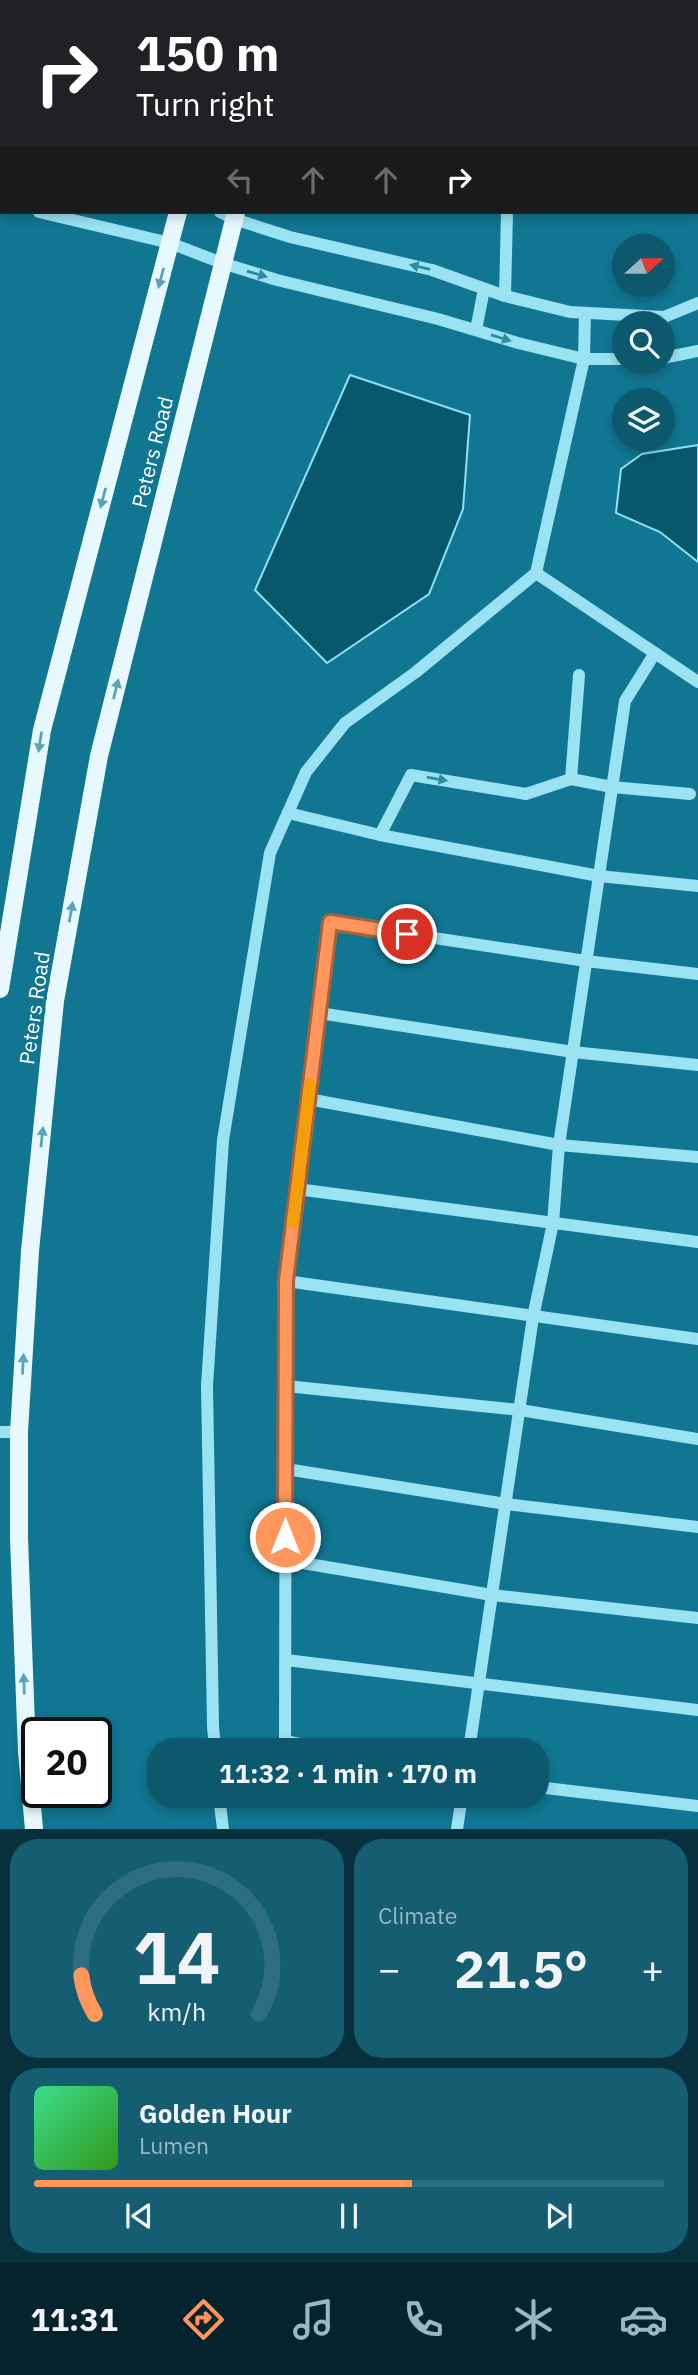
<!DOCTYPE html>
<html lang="en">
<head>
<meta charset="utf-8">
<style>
	:root { --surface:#0c586d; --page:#155e72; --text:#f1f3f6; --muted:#9ab8c2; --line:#2c6e80; --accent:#ff975d }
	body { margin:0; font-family:"IBM Plex Sans",sans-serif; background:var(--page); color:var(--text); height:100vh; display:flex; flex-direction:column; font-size:26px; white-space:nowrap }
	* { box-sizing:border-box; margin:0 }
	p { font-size:23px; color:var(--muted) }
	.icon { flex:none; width:38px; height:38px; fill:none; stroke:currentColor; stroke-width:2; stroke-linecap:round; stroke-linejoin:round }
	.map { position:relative; height:1829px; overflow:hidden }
	.panel { display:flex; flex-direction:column; gap:10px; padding:10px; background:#07303c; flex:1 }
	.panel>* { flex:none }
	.banner { position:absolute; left:0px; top:0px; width:698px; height:214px; box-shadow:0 4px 10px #0003; background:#202124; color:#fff; overflow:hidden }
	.needle { width:46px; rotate:69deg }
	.fabs { position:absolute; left:612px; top:234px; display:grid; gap:14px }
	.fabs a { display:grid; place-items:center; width:63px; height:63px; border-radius:50%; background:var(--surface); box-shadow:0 4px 10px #0003; font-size:35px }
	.speed { position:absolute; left:21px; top:1717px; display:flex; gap:14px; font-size:35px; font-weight:700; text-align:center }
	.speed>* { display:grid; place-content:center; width:91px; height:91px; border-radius:50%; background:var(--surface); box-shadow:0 4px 10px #0003; line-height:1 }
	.speed .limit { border:4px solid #111; border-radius:10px; background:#fff; color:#111 }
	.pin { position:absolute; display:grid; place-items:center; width:60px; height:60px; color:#fff; margin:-30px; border:4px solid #fff; border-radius:50%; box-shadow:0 2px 7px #0007 }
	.me { position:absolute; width:77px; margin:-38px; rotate:0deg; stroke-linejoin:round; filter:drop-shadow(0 0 5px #0008) }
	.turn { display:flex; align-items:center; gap:24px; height:147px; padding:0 21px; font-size:32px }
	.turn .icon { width:91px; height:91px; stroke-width:2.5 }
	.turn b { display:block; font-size:49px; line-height:60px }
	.lanes { display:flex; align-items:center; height:66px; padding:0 21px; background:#0003; justify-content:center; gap:35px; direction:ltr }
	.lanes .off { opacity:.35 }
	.big { font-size:52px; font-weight:800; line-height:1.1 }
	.panel .widget { flex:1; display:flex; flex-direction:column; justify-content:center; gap:10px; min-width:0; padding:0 24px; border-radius:28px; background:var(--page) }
	.panel .dial { align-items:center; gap:0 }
	.dial svg { height:182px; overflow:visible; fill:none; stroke:var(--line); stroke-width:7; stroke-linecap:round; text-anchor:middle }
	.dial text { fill:var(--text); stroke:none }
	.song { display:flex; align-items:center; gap:21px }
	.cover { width:84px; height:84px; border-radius:10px; background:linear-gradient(135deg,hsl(150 70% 55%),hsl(110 70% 35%)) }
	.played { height:7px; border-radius:4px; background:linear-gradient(90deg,var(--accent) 60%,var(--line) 60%) }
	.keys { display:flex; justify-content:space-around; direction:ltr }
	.heat { display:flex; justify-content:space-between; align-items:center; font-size:38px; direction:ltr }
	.panel .tiles { flex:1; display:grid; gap:10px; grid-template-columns:1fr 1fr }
	.widget:last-child { grid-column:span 2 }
	.trip { position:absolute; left:147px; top:1738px; width:402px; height:70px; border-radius:28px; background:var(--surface); box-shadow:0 4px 10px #0003; font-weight:800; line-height:70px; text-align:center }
	.tabs { display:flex; height:112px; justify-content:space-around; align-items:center; background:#05232c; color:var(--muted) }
	.tabs .icon { width:49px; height:49px }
	.tabs .active { color:var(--accent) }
	.tabs b { font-size:32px; color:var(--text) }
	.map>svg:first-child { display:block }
	.water { fill:#09576c; stroke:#8ce3f7; stroke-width:2 }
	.building { fill:#1d93b0; stroke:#c2f2fd; stroke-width:2 }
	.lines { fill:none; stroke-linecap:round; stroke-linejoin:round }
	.minor { stroke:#9be2f3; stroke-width:12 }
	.major { stroke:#e7f9ff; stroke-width:18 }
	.oneway { fill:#2c8ca5 }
	.oneway2 { fill:#5ba4b8 }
	.route-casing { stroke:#a6623c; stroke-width:18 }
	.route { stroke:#ff975d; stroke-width:12 }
	.slow { stroke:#f59e0b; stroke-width:12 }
	.labels { text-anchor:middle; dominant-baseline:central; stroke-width:7; stroke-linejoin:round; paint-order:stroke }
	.street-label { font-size:21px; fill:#fff; stroke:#107691 }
</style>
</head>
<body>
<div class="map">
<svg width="698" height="1829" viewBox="0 0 698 1829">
	<rect width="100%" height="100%" fill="#107691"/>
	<g class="water">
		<path d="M350 375 470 415 463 509 429 594 327 663 255 590Z"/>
		<path d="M698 445V562L660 532 616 513 621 469 642 454Z"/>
	</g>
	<path class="building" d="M567 0H698V189L696 2Z"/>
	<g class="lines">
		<g class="minor">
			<path d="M514 2V0"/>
			<path d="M0 151 2 152"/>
			<path d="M0 202 2 203"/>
			<path d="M39 212 170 243 222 263 277 280 438 319 518 343 584 359H625"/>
			<path d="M220 212 234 219 290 237 432 270 505 296 570 312 664 317 698 303"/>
			<path d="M505 296 507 212"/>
			<path d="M476 330 484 289"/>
			<path d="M663 358 698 351"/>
			<path d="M536 573 698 682"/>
			<path d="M571 779 579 675"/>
			<path d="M288 813 380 835 599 876 698 886"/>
			<path d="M380 835 411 775 526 794 571 779 612 787 690 794"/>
			<path d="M319 1013 573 1052 698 1065"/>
			<path d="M308 1099 559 1145 698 1157"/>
			<path d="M297 1189 698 1242"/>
			<path d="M286 1281 698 1339"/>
			<path d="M286 1386 520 1410 698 1439"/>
			<path d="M0 1432H19"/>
			<path d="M286 1469 506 1504 698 1527"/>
			<path d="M285 1560 492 1595 698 1618"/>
			<path d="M286 1660 698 1710"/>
			<path d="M215 1750 213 1726 207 1386 223 1140 270 853 306 772 345 723 416 672 536 573 584 359 585 313"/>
			<path d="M329 1750 285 1741 286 1281 329 922 586 961 698 974"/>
			<path d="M469 1750 533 1317 553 1223 559 1145 625 701 655 653"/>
			<path d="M537 1787 698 1806"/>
			<path d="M219 1796 223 1829"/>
			<path d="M457 1829 462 1796"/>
		</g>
		<g class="major">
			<path d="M231 2 232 0"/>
			<path d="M290 2V0"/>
			<path d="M0 989 42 730 178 212"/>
			<path d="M34 1829 27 1752 19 1538V1432L30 1251 55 1001 99 756 236 212"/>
		</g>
	</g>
	<defs><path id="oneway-solid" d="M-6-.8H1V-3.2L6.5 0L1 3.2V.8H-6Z" transform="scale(1.75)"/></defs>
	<g class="oneway">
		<use href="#oneway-solid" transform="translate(420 267) rotate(-167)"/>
		<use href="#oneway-solid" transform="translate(257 274) rotate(16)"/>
		<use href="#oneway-solid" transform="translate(501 338) rotate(17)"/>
		<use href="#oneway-solid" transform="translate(437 779) rotate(10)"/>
	</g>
	<g class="oneway2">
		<use href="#oneway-solid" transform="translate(161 278) rotate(105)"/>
		<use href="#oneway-solid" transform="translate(103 498) rotate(105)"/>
		<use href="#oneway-solid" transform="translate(116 689) rotate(-76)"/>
		<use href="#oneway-solid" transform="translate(40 742) rotate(99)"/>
		<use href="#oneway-solid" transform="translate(71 912) rotate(-80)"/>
		<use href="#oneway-solid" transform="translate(42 1137) rotate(-84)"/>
		<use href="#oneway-solid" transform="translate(23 1364) rotate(-87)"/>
		<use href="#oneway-solid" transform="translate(24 1684) rotate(-92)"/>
	</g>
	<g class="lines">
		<defs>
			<path id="route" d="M285 1537 286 1281 330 922 407 934"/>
		</defs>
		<use href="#route" class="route-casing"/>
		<use href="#route" class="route"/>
		<path class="slow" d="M293 1222 310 1084"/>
	</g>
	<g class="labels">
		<g class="street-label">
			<text transform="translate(152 452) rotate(-76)">Peters Road</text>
			<text transform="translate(34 1008) rotate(-82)">Peters Road</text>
		</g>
	</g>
</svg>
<div class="fabs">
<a><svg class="needle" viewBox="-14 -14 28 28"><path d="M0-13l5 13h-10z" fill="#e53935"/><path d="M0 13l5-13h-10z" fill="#9ab8c2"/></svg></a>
<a><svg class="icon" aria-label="search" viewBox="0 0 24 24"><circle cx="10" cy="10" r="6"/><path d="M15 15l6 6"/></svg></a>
<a><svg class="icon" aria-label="layers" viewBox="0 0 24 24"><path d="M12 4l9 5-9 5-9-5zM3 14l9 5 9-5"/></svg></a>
</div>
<div class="speed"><div class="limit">20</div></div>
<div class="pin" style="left:407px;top:934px;background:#d93025"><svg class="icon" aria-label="arrive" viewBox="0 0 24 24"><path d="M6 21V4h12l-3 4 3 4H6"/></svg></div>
<svg class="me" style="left:285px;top:1537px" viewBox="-20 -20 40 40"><circle r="17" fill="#ff975d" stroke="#fff" stroke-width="3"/><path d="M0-11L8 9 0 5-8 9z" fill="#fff"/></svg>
<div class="trip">11:32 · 1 min · 170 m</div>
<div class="banner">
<div class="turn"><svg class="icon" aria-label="right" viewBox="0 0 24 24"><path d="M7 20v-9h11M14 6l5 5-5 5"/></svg><div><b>150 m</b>Turn right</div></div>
<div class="lanes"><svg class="icon off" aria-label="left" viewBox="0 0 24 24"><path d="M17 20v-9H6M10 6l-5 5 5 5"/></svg><svg class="icon off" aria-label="ahead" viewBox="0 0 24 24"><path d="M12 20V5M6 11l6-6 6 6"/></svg><svg class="icon off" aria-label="ahead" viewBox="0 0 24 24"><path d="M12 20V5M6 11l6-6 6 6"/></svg><svg class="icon" aria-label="right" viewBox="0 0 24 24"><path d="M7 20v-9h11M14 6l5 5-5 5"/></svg></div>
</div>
</div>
<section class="panel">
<div class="tiles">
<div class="widget dial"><svg viewBox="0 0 100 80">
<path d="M14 69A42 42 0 1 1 86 69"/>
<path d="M14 69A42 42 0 0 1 8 52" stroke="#ff975d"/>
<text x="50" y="56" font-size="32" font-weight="700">14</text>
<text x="50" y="72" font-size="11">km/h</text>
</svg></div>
<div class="widget"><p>Climate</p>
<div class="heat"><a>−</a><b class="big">21.5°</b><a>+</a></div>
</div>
<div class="widget">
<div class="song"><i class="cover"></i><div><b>Golden Hour</b><p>Lumen</p></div></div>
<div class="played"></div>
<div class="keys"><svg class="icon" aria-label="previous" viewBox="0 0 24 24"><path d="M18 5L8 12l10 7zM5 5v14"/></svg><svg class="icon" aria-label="pause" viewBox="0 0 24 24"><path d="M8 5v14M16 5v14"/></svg><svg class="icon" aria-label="next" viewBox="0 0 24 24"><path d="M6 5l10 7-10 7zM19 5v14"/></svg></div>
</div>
</div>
</section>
<nav class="tabs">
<b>11:31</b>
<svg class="icon active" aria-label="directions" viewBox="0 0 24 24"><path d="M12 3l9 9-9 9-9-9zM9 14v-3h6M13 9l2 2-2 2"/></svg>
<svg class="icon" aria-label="music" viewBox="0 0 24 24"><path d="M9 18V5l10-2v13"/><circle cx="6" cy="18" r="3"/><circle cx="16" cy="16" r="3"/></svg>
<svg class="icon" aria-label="phone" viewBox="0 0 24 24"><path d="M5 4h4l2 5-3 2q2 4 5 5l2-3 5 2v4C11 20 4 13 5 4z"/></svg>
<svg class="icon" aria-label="climate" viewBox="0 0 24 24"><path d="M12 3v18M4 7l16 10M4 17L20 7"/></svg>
<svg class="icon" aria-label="car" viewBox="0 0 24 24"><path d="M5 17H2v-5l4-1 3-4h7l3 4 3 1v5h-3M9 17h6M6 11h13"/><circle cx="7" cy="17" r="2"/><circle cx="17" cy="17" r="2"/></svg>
</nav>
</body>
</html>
